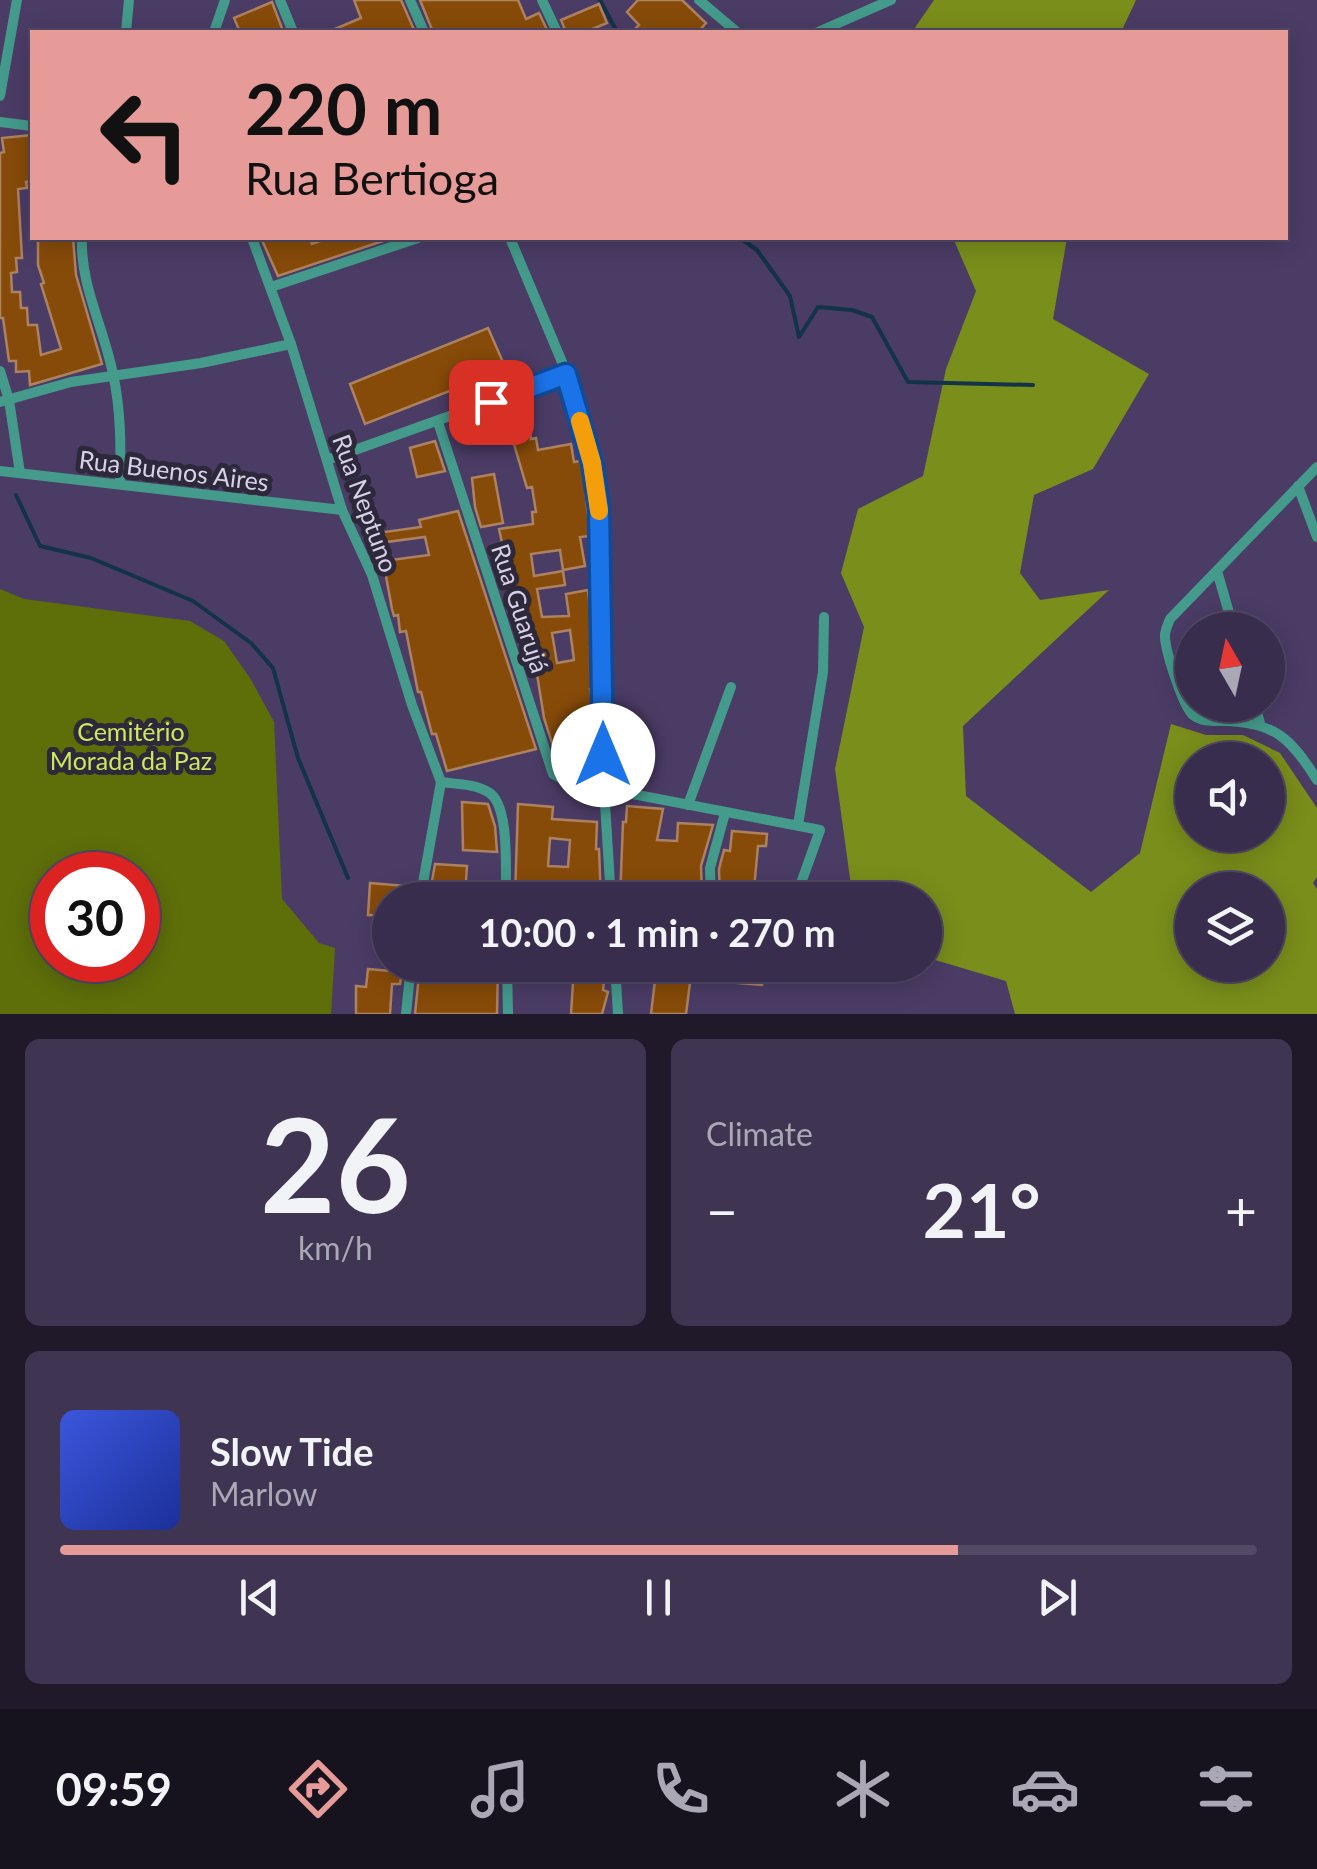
<!DOCTYPE html>
<html lang="en">
<head>
<meta charset="utf-8">
<style>
	:root { --surface:#382d4c; --page:#3f3553; --text:#f1f3f6; --muted:#aba8b5; --line:#524964; --accent:#e69b98 }
	body { margin:0; font-family:Lato,sans-serif; background:var(--page); color:var(--text); height:100vh; display:flex; flex-direction:column; font-size:38px; white-space:nowrap }
	* { box-sizing:border-box; margin:0 }
	p { font-size:32px; color:var(--muted) }
	.icon { flex:none; width:55px; height:55px; fill:none; stroke:currentColor; stroke-width:2; stroke-linecap:round; stroke-linejoin:round }
	.map { position:relative; height:1014px; overflow:hidden }
	.sheet { display:flex; flex-direction:column; gap:25px; padding:25px; background:#1f192a; flex:1 }
	.sheet>* { flex:none }
	.guide { position:absolute; left:30px; top:30px; width:1258px; height:210px; border-radius:0px; box-shadow:0 5px 25px #0003,0 0 0 2px var(--line); background:#e69b98; color:#111; overflow:hidden }
	.needle { width:65px; rotate:351deg }
	.tools { position:absolute; left:1175px; top:612px; display:grid; gap:20px }
	.tools a { display:grid; place-items:center; width:110px; height:110px; border-radius:50%; background:var(--surface); box-shadow:0 5px 25px #0003,0 0 0 2px var(--line); font-size:50px }
	.speed { position:absolute; left:30px; top:852px; display:flex; gap:20px; font-size:50px; font-weight:700; text-align:center }
	.speed>* { display:grid; place-content:center; width:130px; height:130px; border-radius:50%; background:var(--surface); box-shadow:0 5px 25px #0003,0 0 0 2px var(--line); line-height:1 }
	.speed .limit { border:15px solid #d22; background:#fff; color:#111 }
	.pin { position:absolute; display:grid; place-items:center; width:85px; height:85px; color:#fff; margin:-42px; border-radius:20px; box-shadow:0 5px 15px #0006 }
	.me { position:absolute; width:110px; margin:-55px; rotate:0deg; stroke-linejoin:round; filter:drop-shadow(0 0 8px #0008) }
	.turn { display:flex; align-items:center; gap:35px; height:210px; padding:0 50px; font-size:45px }
	.turn .icon { width:130px; height:130px; stroke-width:2.5 }
	.turn b { display:block; font-size:70px; line-height:85px }
	.big { font-size:75px; font-weight:700; line-height:1.1 }
	.sheet .card { flex:1; display:flex; flex-direction:column; justify-content:center; gap:15px; min-width:0; padding:0 35px; border-radius:15px; background:var(--page) }
	.sheet .dial { align-items:center; gap:0 }
	.dial b { font-size:130px; line-height:1 }
	.song { display:flex; align-items:center; gap:30px }
	.cover { width:120px; height:120px; border-radius:15px; background:linear-gradient(135deg,hsl(230 70% 55%),hsl(230 70% 35%)) }
	.played { height:10px; border-radius:5px; background:linear-gradient(90deg,var(--accent) 75%,var(--line) 75%) }
	.keys { display:flex; justify-content:space-around; direction:ltr }
	.heat { display:flex; justify-content:space-between; align-items:center; font-size:55px; direction:ltr }
	.sheet .tiles { flex:1; display:grid; gap:25px; grid-template-columns:1fr 1fr }
	.card:last-child { grid-column:span 2 }
	.trip { position:absolute; left:372px; top:882px; width:570px; height:100px; border-radius:50px; background:var(--surface); box-shadow:0 5px 25px #0003,0 0 0 2px var(--line); font-weight:700; line-height:100px; text-align:center }
	.tab-bar { display:flex; height:160px; justify-content:space-around; align-items:center; background:#16121e; color:var(--muted) }
	.tab-bar .icon { width:70px; height:70px }
	.tab-bar .current { color:var(--accent) }
	.tab-bar b { font-size:45px; color:var(--text) }
	.map>svg:first-child { display:block }
	.green { fill:#5e6f0a; fill-rule:evenodd }
	.forest { fill:#7a8e1b; fill-rule:evenodd }
	.lines { fill:none; stroke-linecap:round; stroke-linejoin:round }
	.stream { stroke:#123348; stroke-width:4 }
	.building { fill:#874b09; stroke:#ad8260; stroke-width:2.5; fill-rule:evenodd }
	.street { stroke:#449b8b; stroke-width:10 }
	.route-casing { stroke:#114b97; stroke-width:25 }
	.route { stroke:#1a73e8; stroke-width:18 }
	.slow { stroke:#f59e0b; stroke-width:18 }
	.labels { text-anchor:middle; dominant-baseline:central; stroke-width:10; stroke-linejoin:round; paint-order:stroke }
	.street-label { font-size:25px; fill:#d8d0e9; stroke:#2e283b }
	.park-label { font-size:25px; fill:#cbe85f; stroke:#2e283b }
</style>
</head>
<body>
<div class="map">
<svg width="1317" height="1014" viewBox="0 0 1317 1014">
	<rect width="100%" height="100%" fill="#4b3c66"/>
	<path class="green" d="M0 589 24 599 190 621 224 641 250 678 274 722 282 899 319 943 335 948 331 1014H0ZM52 875H138V960H52Z"/>
	<g class="forest">
		<path d="M934 0H1136L1121 32H912Z"/>
		<path d="M953 238H1067L1053 319 1149 374 1093 469 1034 495 1020 573 1040 600 1109 590 963 726 966 796 1091 892 1140 853 1171 724 1206 735H1243L1280 753 1317 808V877L1313 883 1317 889V1014H1015L1006 981 925 957V900H853L835 769 864 627 841 573 858 509 923 476 946 369 976 291ZM1192 760H1268V835H1192ZM1192 890H1268V965H1192Z"/>
	</g>
	<g class="lines">
		<g class="stream">
			<path d="M600 0 617 32"/>
			<path d="M740 238 757 250 790 296 799 337 818 307 852 310 872 317 908 382 1033 385"/>
			<path d="M16 495 40 546 91 558 193 601 251 643 273 668 298 758 348 878"/>
		</g>
	</g>
	<g class="building">
		<path d="M354 0H401L415 32H328L361 18Z"/>
		<path d="M420 0H518L526 19 539 13 548 32H433Z"/>
		<path d="M638 0H682L706 23 698 32H632L639 25 627 12Z"/>
		<path d="M272 2 283 31 240 32 234 18Z"/>
		<path d="M599 4 607 23 585 32H566L561 20Z"/>
		<path d="M32 135 31 181 26 182 27 188 18 189 22 258H16L17 272 11 273 12 292H20L21 308H27L28 325H37L41 355 61 349 41 284 44 283 38 265V241L73 238 76 275 102 364 30 385 29 371 16 372V361H9L3 318H0V153L4 152 2 138Z"/>
		<path d="M261 238H310L312 244 329 238H392L278 276Z"/>
		<path d="M488 328 506 369 365 424 350 384Z"/>
		<path d="M527 411 531 439 536 438 538 450 571 444 574 462 580 461 584 477 590 536 580 537 585 566 563 570 560 550 531 554 534 576 563 571 565 585 537 589 542 617 569 616 566 594 588 590 593 637 594 648H590L593 672 591 673 593 688 590 689 593 707 590 708 594 734 572 737 575 759 595 757V774L580 775 560 768 544 718 526 605 517 606 514 584 508 585 506 572 511 571 506 542 502 543 499 529 533 524 532 512H536L532 487 527 488 505 414ZM570 630 574 660 557 663 552 633Z"/>
		<path d="M435 441 445 471 417 477 410 448Z"/>
		<path d="M494 474 503 523 481 527 475 507 472 478Z"/>
		<path d="M458 511 536 749 447 771 436 734H432L421 692H418L406 631 400 632 398 615 394 616 392 609 385 571 380 572 376 562 429 555 425 537 371 544 370 534 421 527 419 520Z"/>
		<path d="M462 802 488 804 495 826 497 852 463 850Z"/>
		<path d="M518 804 553 807 552 819 597 822 596 849H599L601 900 515 897ZM550 838 570 840 568 867 548 866Z"/>
		<path d="M627 806 663 809 657 840 677 841 678 823 713 825 701 866 702 898 655 894 654 900H620L623 822H626Z"/>
		<path d="M732 831 767 834 766 846H758L753 900H720L719 869 724 850 730 851Z"/>
		<path d="M435 864 467 866 466 881 497 883V896L461 894 460 900 429 898Z"/>
		<path d="M370 883 405 886 404 899 390 898V916L368 915Z"/>
		<path d="M420 965 464 968V965H498L497 1014H415Z"/>
		<path d="M521 965H556V968L605 972 603 990 608 992 602 1014H571L573 982H569V979L520 975Z"/>
		<path d="M729 965H764L762 985 727 982Z"/>
		<path d="M368 969 402 972 400 984H392L390 1014H356V986L366 987Z"/>
		<path d="M655 980 690 983 686 1014H651Z"/>
	</g>
	<g class="lines">
		<g class="street">
			<path d="M280 0 293 32"/>
			<path d="M410 0 424 32"/>
			<path d="M542 0 557 32"/>
			<path d="M699 0 737 32"/>
			<path d="M126 32 129 0"/>
			<path d="M214 32 225 0"/>
			<path d="M818 32 891 0"/>
			<path d="M0 96 17 0"/>
			<path d="M0 122 32 126"/>
			<path d="M82 238C80 285 104 328 113 374 121 410 121 448 120 484"/>
			<path d="M252 238 291 344 342 510 372 575 412 705 441 782"/>
			<path d="M510 238 567 374 596 481 601 541 604 787 611 900"/>
			<path d="M271 287 418 238"/>
			<path d="M0 371 9 400 20 473"/>
			<path d="M0 402 71 382 201 363 291 344"/>
			<path d="M438 422 553 774 565 781 820 830 800 886"/>
			<path d="M327 460 567 374"/>
			<path d="M1317 467 1170 619C1168 624 1166 628 1165 634 1164 648 1183 707 1193 715 1202 722 1213 721 1224 721 1274 722 1291 738 1317 780"/>
			<path d="M0 471 342 510"/>
			<path d="M1298 486 1317 537"/>
			<path d="M1217 571 1234 630"/>
			<path d="M1255 705 1260 723"/>
			<path d="M688 805 731 687"/>
			<path d="M798 825 823 672 824 617"/>
			<path d="M420 900 441 782C456 784 475 784 488 792 511 804 505 876 506 900"/>
			<path d="M711 900 710 868 725 813"/>
			<path d="M507 965 508 1014"/>
			<path d="M615 965 618 1014"/>
			<path d="M615 967 699 975 708 972 712 965"/>
			<path d="M406 1014 411 965"/>
		</g>
	</g>
	<g class="lines">
		<defs>
			<path id="route" d="M491 402 566 374 592 463 599 508 603 755"/>
		</defs>
		<use href="#route" class="route-casing"/>
		<use href="#route" class="route"/>
		<path class="slow" d="M580 421 592 463 599 511"/>
	</g>
	<g class="labels">
		<g class="street-label">
			<text transform="translate(174 470) rotate(7)">Rua Buenos Aires</text>
			<text transform="translate(366 503) rotate(70)">Rua Neptuno</text>
			<text transform="translate(521 608) rotate(72)">Rua Guarujá</text>
		</g>
		<g class="park-label">
			<text x="131" y="731">Cemitério<tspan x="131" dy="29">Morada da Paz</tspan></text>
		</g>
	</g>
</svg>
<div class="tools">
<a><svg class="needle" viewBox="-14 -14 28 28"><path d="M0-13l5 13h-10z" fill="#e53935"/><path d="M0 13l5-13h-10z" fill="#aba8b5"/></svg></a>
<a><svg class="icon" aria-label="sound" viewBox="0 0 24 24"><path d="M4 9h4l5-4v14l-5-4H4zM17 9q2 3 0 6"/></svg></a>
<a><svg class="icon" aria-label="layers" viewBox="0 0 24 24"><path d="M12 4l9 5-9 5-9-5zM3 14l9 5 9-5"/></svg></a>
</div>
<div class="speed"><div class="limit">30</div></div>
<div class="pin" style="left:491px;top:402px;background:#d93025"><svg class="icon" aria-label="arrive" viewBox="0 0 24 24"><path d="M6 21V4h12l-3 4 3 4H6"/></svg></div>
<svg class="me" style="left:603px;top:755px" viewBox="-20 -20 40 40"><circle r="19" fill="#fff"/><path d="M0-13L10 11 0 6-10 11z" fill="#1a73e8"/></svg>
<div class="trip">10:00 · 1 min · 270 m</div>
<div class="guide">
<div class="turn"><svg class="icon" aria-label="left" viewBox="0 0 24 24"><path d="M17 20v-9H6M10 6l-5 5 5 5"/></svg><div><b>220 m</b>Rua Bertioga</div></div>
</div>
</div>
<section class="sheet">
<div class="tiles">
<div class="card dial"><b>26</b><p>km/h</p></div>
<div class="card"><p>Climate</p>
<div class="heat"><a>−</a><b class="big">21°</b><a>+</a></div>
</div>
<div class="card">
<div class="song"><i class="cover"></i><div><b>Slow Tide</b><p>Marlow</p></div></div>
<div class="played"></div>
<div class="keys"><svg class="icon" aria-label="previous" viewBox="0 0 24 24"><path d="M18 5L8 12l10 7zM5 5v14"/></svg><svg class="icon" aria-label="pause" viewBox="0 0 24 24"><path d="M8 5v14M16 5v14"/></svg><svg class="icon" aria-label="next" viewBox="0 0 24 24"><path d="M6 5l10 7-10 7zM19 5v14"/></svg></div>
</div>
</div>
</section>
<nav class="tab-bar">
<b>09:59</b>
<svg class="icon current" aria-label="directions" viewBox="0 0 24 24"><path d="M12 3l9 9-9 9-9-9zM9 14v-3h6M13 9l2 2-2 2"/></svg>
<svg class="icon" aria-label="music" viewBox="0 0 24 24"><path d="M9 18V5l10-2v13"/><circle cx="6" cy="18" r="3"/><circle cx="16" cy="16" r="3"/></svg>
<svg class="icon" aria-label="phone" viewBox="0 0 24 24"><path d="M5 4h4l2 5-3 2q2 4 5 5l2-3 5 2v4C11 20 4 13 5 4z"/></svg>
<svg class="icon" aria-label="climate" viewBox="0 0 24 24"><path d="M12 3v18M4 7l16 10M4 17L20 7"/></svg>
<svg class="icon" aria-label="car" viewBox="0 0 24 24"><path d="M5 17H2v-5l4-1 3-4h7l3 4 3 1v5h-3M9 17h6M6 11h13"/><circle cx="7" cy="17" r="2"/><circle cx="17" cy="17" r="2"/></svg>
<svg class="icon" aria-label="filters" viewBox="0 0 24 24"><path d="M4 7h16M4 17h16"/><circle cx="9" cy="7" r="2"/><circle cx="15" cy="17" r="2"/></svg>
</nav>
</body>
</html>
